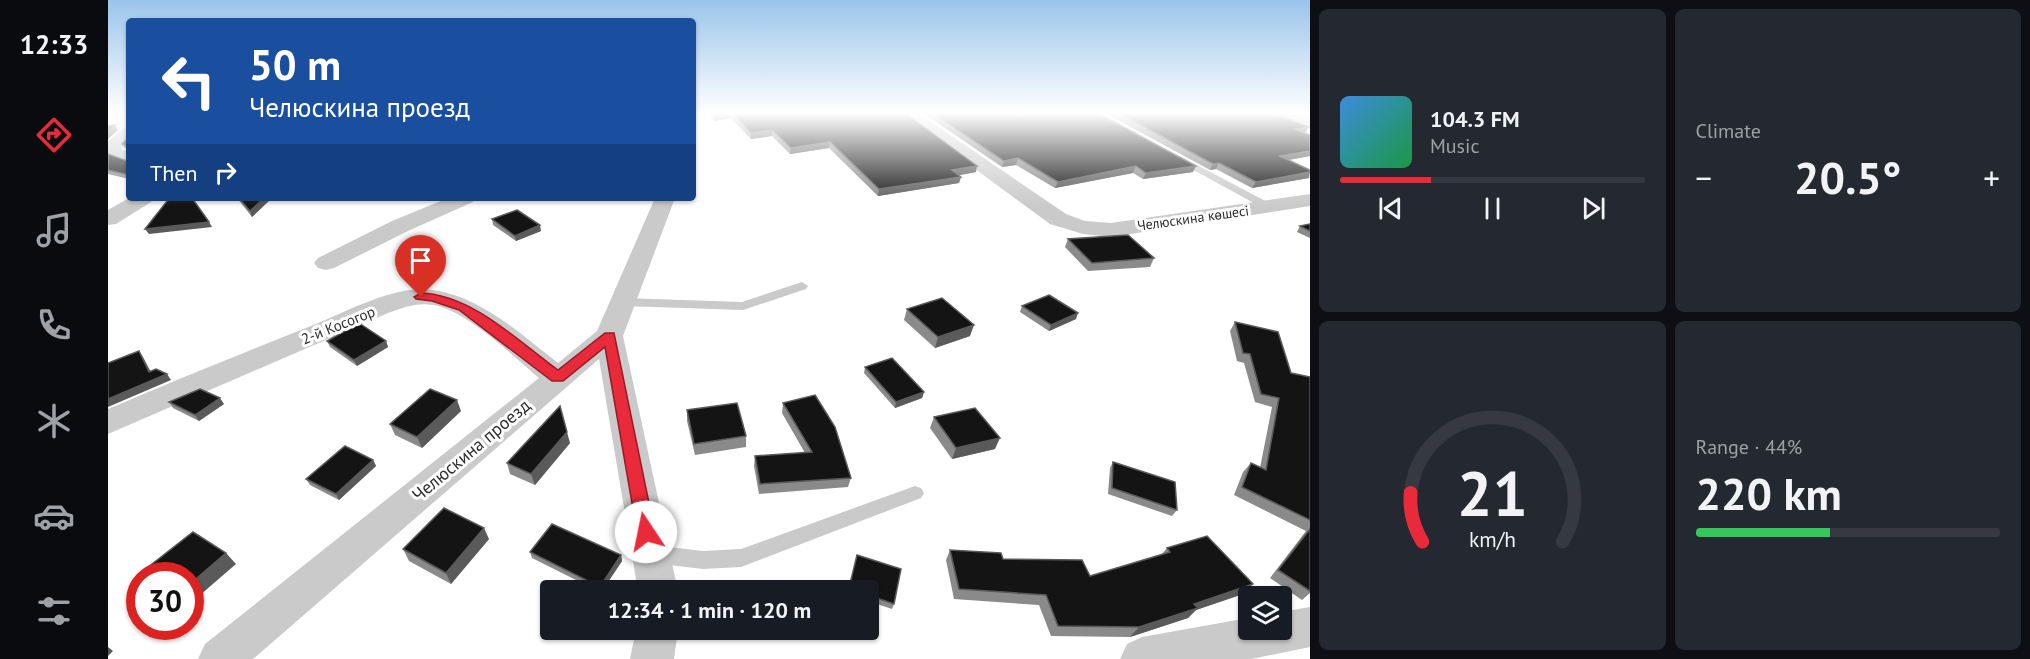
<!DOCTYPE html>
<html lang="en">
<head>
<meta charset="utf-8">
<style>
	:root { --surface:#171b24; --page:#242831; --text:#f1f3f6; --muted:#9ea1a6; --line:#363941; --accent:#e92a3a }
	body { margin:0; font-family:"PT Sans",sans-serif; background:var(--page); color:var(--text); height:100vh; display:flex; flex-direction:column; font-size:22px; white-space:nowrap }
	* { box-sizing:border-box; margin:0 }
	p { font-size:20px; color:var(--muted) }
	.icon { flex:none; width:33px; height:33px; fill:none; stroke:currentColor; stroke-width:2; stroke-linecap:round; stroke-linejoin:round }
	.map { position:relative; flex:1; overflow:hidden }
	.sheet { display:flex; flex-direction:column; gap:9px; padding:9px; background:#0d0f14; width:720px }
	.sheet>* { flex:none }
	.guide { position:absolute; left:18px; top:18px; width:570px; height:183px; border-radius:6px; box-shadow:0 2px 4px #0004; background:#1a4fa0; color:#fff; overflow:hidden }
	.tools { position:absolute; left:1130px; top:586px; display:grid; gap:12px }
	.tools a { display:grid; place-items:center; width:54px; height:54px; border-radius:6px; background:var(--surface); box-shadow:0 2px 4px #0004; font-size:30px }
	.speed { position:absolute; left:18px; top:562px; display:flex; gap:12px; font-size:30px; font-weight:700; text-align:center }
	.speed>* { display:grid; place-content:center; width:78px; height:78px; border-radius:50%; background:var(--surface); box-shadow:0 2px 4px #0004; line-height:1 }
	.speed .limit { border:9px solid #d22; background:#fff; color:#111 }
	.pin { position:absolute; display:grid; place-items:center; width:51px; height:51px; color:#fff; margin:-62px -26px; border-radius:50% 50% 50% 0; rotate:-45deg; box-shadow:0 0 6px #0007 }
	.pin .icon { rotate:45deg }
	.me { position:absolute; width:66px; margin:-33px; rotate:349deg; stroke-linejoin:round; filter:drop-shadow(0 0 4px #0008) }
	.turn { display:flex; align-items:center; gap:21px; height:126px; padding:0 24px; font-size:27px }
	.turn .icon { width:78px; height:78px; stroke-width:2.5 }
	.turn b { display:block; font-size:42px; line-height:51px }
	.then { display:flex; align-items:center; height:57px; padding:0 24px; background:#0003; gap:12px; font-size:22px }
	.big { font-size:45px; font-weight:700; line-height:1.1 }
	.sheet .tile { flex:1; display:flex; flex-direction:column; justify-content:center; gap:9px; min-width:0; padding:0 21px; border-radius:9px; background:var(--page) }
	.sheet .dial { align-items:center; gap:0 }
	.dial svg { height:156px; overflow:visible; fill:none; stroke:var(--line); stroke-width:7; stroke-linecap:round; text-anchor:middle }
	.dial text { fill:var(--text); stroke:none }
	.song { display:flex; align-items:center; gap:18px }
	.cover { width:72px; height:72px; border-radius:9px; background:linear-gradient(135deg,hsl(210 70% 55%),hsl(140 70% 35%)) }
	.played { height:6px; border-radius:3px; background:linear-gradient(90deg,var(--accent) 30%,var(--line) 30%) }
	.keys { display:flex; justify-content:space-around; direction:ltr }
	.heat { display:flex; justify-content:space-between; align-items:center; font-size:33px; direction:ltr }
	.charge { height:9px; border-radius:4px; background:linear-gradient(90deg,#34c759 44%,var(--line) 0) }
	.sheet .tiles { flex:1; display:grid; gap:9px; grid-template-columns:repeat(2,1fr) }
	.trip { position:absolute; left:432px; top:580px; width:339px; height:60px; border-radius:6px; background:var(--surface); box-shadow:0 2px 4px #0004; font-weight:700; line-height:60px; text-align:center }
	main { display:flex; flex:1; min-height:0 }
	.tab-bar { display:flex; flex-direction:column; width:108px; justify-content:space-around; align-items:center; background:#090b0e; color:var(--muted) }
	.tab-bar .icon { width:42px; height:42px }
	.tab-bar .on { color:var(--accent) }
	.tab-bar b { font-size:27px; color:var(--text) }
	.map>svg:first-child { display:block }
	.lines { fill:none; stroke-linecap:round; stroke-linejoin:round }
	.lane { fill:#cacaca; fill-rule:evenodd }
	.street { fill:#cacaca; fill-rule:evenodd }
	.secondary { fill:#b7b7b7; fill-rule:evenodd }
	.wall { fill:#8a8a8a }
	.shaded-wall { fill:#5a5a5a }
	.building { fill:#141414; stroke:#5a5a5a; stroke-width:1.5 }
	.route { fill:#e92a3a; stroke:#971b26; stroke-width:1.5 }
	.labels { text-anchor:middle; dominant-baseline:central; stroke-width:6; stroke-linejoin:round; paint-order:stroke }
	.far-street-label { font-size:14px; fill:#2d2d2d; stroke:#fff }
	.street-label { font-size:15px; fill:#2d2d2d; stroke:#fff }
	.near-street-label { font-size:18px; fill:#2d2d2d; stroke:#fff }
</style>
</head>
<body>
<main>
<nav class="tab-bar">
<b>12:33</b>
<svg class="icon on" aria-label="directions" viewBox="0 0 24 24"><path d="M12 3l9 9-9 9-9-9zM9 14v-3h6M13 9l2 2-2 2"/></svg>
<svg class="icon" aria-label="music" viewBox="0 0 24 24"><path d="M9 18V5l10-2v13"/><circle cx="6" cy="18" r="3"/><circle cx="16" cy="16" r="3"/></svg>
<svg class="icon" aria-label="phone" viewBox="0 0 24 24"><path d="M5 4h4l2 5-3 2q2 4 5 5l2-3 5 2v4C11 20 4 13 5 4z"/></svg>
<svg class="icon" aria-label="climate" viewBox="0 0 24 24"><path d="M12 3v18M4 7l16 10M4 17L20 7"/></svg>
<svg class="icon" aria-label="car" viewBox="0 0 24 24"><path d="M5 17H2v-5l4-1 3-4h7l3 4 3 1v5h-3M9 17h6M6 11h13"/><circle cx="7" cy="17" r="2"/><circle cx="17" cy="17" r="2"/></svg>
<svg class="icon" aria-label="filters" viewBox="0 0 24 24"><path d="M4 7h16M4 17h16"/><circle cx="9" cy="7" r="2"/><circle cx="15" cy="17" r="2"/></svg>
</nav>
<div class="map">
<svg width="1202" height="659" viewBox="0 0 1202 659">
	<rect width="100%" height="100%" fill="#fff"/>
	<g class="lines">
		<g class="lane">
			<path d="M1072 156 1165 205 1166 207 1161 210 1157 209 1069 161V157Z"/>
			<path d="M694 282 700 286 698 289 635 310 515 306 509 302 515 298 634 302Z"/>
			<path d="M807 486 813 488 816 493 813 498 633 567 595 569 544 563 537 560 535 554 537 548 544 545 595 551 633 549Z"/>
		</g>
		<g class="street">
			<path d="M791 113H810L958 214 977 221 1003 223 1202 194V206L1003 237 975 234 942 224Z"/>
			<path d="M21 128V142L13 149 21 152V164L0 156V141L15 129Z"/>
			<path d="M21 198H46L43 202 8 224 0 225V210Z"/>
			<path d="M340 198H368L365 202 300 231 226 268 218 270 210 268 206 263 210 258 284 221Z"/>
			<path d="M547 198H567L515 336 570 591H530L491 359 145 659H90L97 644 431 378C405 356 358 310 325 305 309 302 294 308 280 313L0 434V409C67 380 135 353 203 326 238 312 287 284 325 290 374 297 412 334 450 363L489 331Z"/>
			<path d="M1202 607V647L1143 659H1012L1019 644 1034 637 1140 618V630H1173V612Z"/>
			<path d="M528 630H570L566 659H522Z"/>
		</g>
		<path class="secondary" d="M1167 113H1196L1202 116V129L1170 117Z"/>
	</g>
	<g class="wall">
		<path d="M600 113H797L868 172 851 175 853 177 851 183 770 196 721 148 682 154 664 136 643 139 623 118 606 121Z"/>
		<path d="M815 113H990L1085 172 1035 179 1025 173 947 188 908 165 894 167Z"/>
		<path d="M997 113H1164L1197 133H1196L1202 135V156L1181 160 1201 178 1144 188 1108 169 1102 170Z"/>
		<path d="M21 124V179L0 174V154L19 161 20 150 17 148 14 144 20 137Z"/>
		<path d="M129 198H164L144 217Z"/>
		<path d="M384 219 433 231 408 241 385 225Z"/>
		<path d="M1202 224V238L1189 232 1192 226Z"/>
		<path d="M960 239 1046 258 1042 267 980 271 957 247Z"/>
		<path d="M914 306 968 319 941 331 912 312Z"/>
		<path d="M799 309 862 336 827 348 796 320Z"/>
		<path d="M1127 322 1183 373 1202 377V593L1194 600 1162 578 1198 531 1126 495 1135 472 1143 463 1152 468 1164 407 1147 402 1136 363 1129 361 1122 331Z"/>
		<path d="M219 341H278L280 347 249 366 222 347Z"/>
		<path d="M757 367 816 392 814 398 787 408 756 373Z"/>
		<path d="M61 402 116 404 91 421 65 408Z"/>
		<path d="M675 403 743 478 740 487 651 494 646 466 647 456 697 453 674 413Z"/>
		<path d="M579 410 638 436V447L587 455 579 421Z"/>
		<path d="M353 411 314 448 287 435 282 424Z"/>
		<path d="M826 417 887 449 844 459 822 428Z"/>
		<path d="M462 443 427 485 402 474 399 463Z"/>
		<path d="M265 460 268 466 231 500 202 485 198 479Z"/>
		<path d="M1005 462 1069 510 1064 516 1000 494 1002 468Z"/>
		<path d="M381 539 343 584 301 561 295 549Z"/>
		<path d="M1059 548 1145 584 1135 594 1088 610 1080 618 1022 637 943 636 931 605 846 599 838 560 842 550 982 576 1054 554Z"/>
		<path d="M422 552 513 555 514 561 494 591H490L424 558Z"/>
		<path d="M749 555 786 604 784 609 760 601V591H740Z"/>
	</g>
	<g class="shaded-wall">
		<path d="M617 113H623V118L606 121V115Z"/>
		<path d="M7 125 10 130 0 139V132Z"/>
		<path d="M1201 127 1197 133 1184 135 1187 129Z"/>
		<path d="M664 130V136L643 139V133Z"/>
		<path d="M722 142 721 148 682 154 683 148Z"/>
		<path d="M1202 151V156L1169 162 1172 156Z"/>
		<path d="M910 158 908 165 894 167 896 161Z"/>
		<path d="M1111 163 1108 169 1102 170 1105 164Z"/>
		<path d="M869 166 868 172 842 177 844 170Z"/>
		<path d="M1028 166 1025 173 947 188 950 182Z"/>
		<path d="M1088 166 1085 172 1035 179 1038 173Z"/>
		<path d="M1202 172 1201 178 1144 188 1148 182Z"/>
		<path d="M853 177 851 183 770 196 771 189Z"/>
		<path d="M156 198H164L144 217 142 211Z"/>
		<path d="M101 222 104 227 41 234 37 229Z"/>
		<path d="M432 225 433 231 408 241 407 236Z"/>
		<path d="M970 313 968 319 941 331 943 325Z"/>
		<path d="M866 325 862 336 827 348 830 337Z"/>
		<path d="M278 341 280 347 249 366 246 360Z"/>
		<path d="M31 351 35 357 46 378 41 372Z"/>
		<path d="M59 374 63 380 0 407V399Z"/>
		<path d="M816 392 814 398 787 408 788 402Z"/>
		<path d="M112 398 116 404 91 421 87 415Z"/>
		<path d="M349 400 353 411 314 448 309 437Z"/>
		<path d="M459 432 462 443 427 485 423 474Z"/>
		<path d="M892 438 887 449 844 459 848 448Z"/>
		<path d="M265 460 268 466 231 500 228 494Z"/>
		<path d="M376 528 381 539 343 584 338 573Z"/>
		<path d="M118 553 128 564 84 602 82 601V584Z"/>
		<path d="M513 555 514 561 494 591H493L492 587Z"/>
		<path d="M1145 584 1135 594 1088 610 1080 618 1022 637 1031 627 1086 604Z"/>
		<path d="M0 647 5 651 0 656Z"/>
	</g>
	<g class="building">
		<path d="M624 113H797L869 166 844 170 853 177 771 189 722 142 683 148 664 130 643 133Z"/>
		<path d="M824 113H990L1088 166 1038 173 1028 166 950 182 910 158 896 161Z"/>
		<path d="M1010 113H1164L1201 127 1187 129 1202 135V151L1172 156 1202 170V172L1148 182 1111 163 1105 164Z"/>
		<path d="M21 124V175L0 170V154L19 161 20 147 14 144 20 137Z"/>
		<path d="M7 125 0 132V126Z"/>
		<path d="M66 198H84L101 222 37 229 59 201Z"/>
		<path d="M131 198H156L142 211Z"/>
		<path d="M409 210 432 225 407 236 384 219Z"/>
		<path d="M1202 224V231L1192 226Z"/>
		<path d="M1020 235 1046 258 984 263 960 239Z"/>
		<path d="M941 295 970 313 943 325 914 306Z"/>
		<path d="M834 298 866 325 830 337 799 309Z"/>
		<path d="M1127 322 1170 332 1183 373 1202 377V520L1134 487 1143 463 1158 470 1171 398 1153 394 1142 354 1135 353Z"/>
		<path d="M251 323 278 341 246 360 219 341Z"/>
		<path d="M31 351 41 372 48 369 59 374 0 399V363Z"/>
		<path d="M784 358 816 392 788 402 757 367Z"/>
		<path d="M92 389 112 398 87 415 61 402Z"/>
		<path d="M322 389 349 400 309 437 282 424Z"/>
		<path d="M707 395 727 427 743 478 652 484 647 456 704 452 675 403Z"/>
		<path d="M629 403 638 436 586 444 579 410Z"/>
		<path d="M452 406 459 432 423 474 399 463Z"/>
		<path d="M867 408 892 438 848 448 826 417Z"/>
		<path d="M237 446 265 460 228 494 198 479Z"/>
		<path d="M1005 462 1067 482 1069 510 1004 488Z"/>
		<path d="M336 508 376 528 338 573 295 549Z"/>
		<path d="M444 524 513 555 492 587 422 552Z"/>
		<path d="M1202 529V591L1170 570Z"/>
		<path d="M85 532 118 553 82 584V576H50L39 568Z"/>
		<path d="M1099 536 1145 584 1086 604 1090 608 1031 627 950 626 938 595 851 589 842 550 893 553 895 559 974 560 982 576 1062 552 1059 548Z"/>
		<path d="M749 555 793 569 786 604 760 595V591H750L741 588Z"/>
	</g>
	<linearGradient id="sky" x2="0" y2="1"><stop stop-color="#9ac4ea"/><stop offset="0.55" stop-color="#fff"/><stop offset="1" stop-color="#fff" stop-opacity="0"/></linearGradient>
	<rect width="1202" height="206" fill="url(#sky)"/>
	<path class="route" d="M313 293C364 295 409 340 450 370L497 333H506L547 532 545 537 538 540 531 537 529 532 497 347 455 381H444L351 310 324 301 308 299 306 297Z"/>
	<g class="labels">
		<g class="far-street-label">
			<text transform="translate(1085 218) rotate(-8)">Челюскина көшесі</text>
		</g>
		<g class="street-label">
			<text transform="translate(230 325) rotate(-22)">2-й Косогор</text>
		</g>
		<g class="near-street-label">
			<text transform="translate(363 450) rotate(-40)">Челюскина проезд</text>
		</g>
	</g>
</svg>
<div class="tools">
<a><svg class="icon" aria-label="layers" viewBox="0 0 24 24"><path d="M12 4l9 5-9 5-9-5zM3 14l9 5 9-5"/></svg></a>
</div>
<div class="speed"><div class="limit">30</div></div>
<div class="pin" style="left:313px;top:297px;background:#d93025"><svg class="icon" aria-label="arrive" viewBox="0 0 24 24"><path d="M6 21V4h12l-3 4 3 4H6"/></svg></div>
<svg class="me" style="left:538px;top:532px" viewBox="-20 -20 40 40"><circle r="19" fill="#fff"/><path d="M0-13L10 11 0 6-10 11z" fill="#e92a3a"/></svg>
<div class="trip">12:34 · 1 min · 120 m</div>
<div class="guide">
<div class="turn"><svg class="icon" aria-label="left" viewBox="0 0 24 24"><path d="M17 20v-9H6M10 6l-5 5 5 5"/></svg><div><b>50 m</b>Челюскина проезд</div></div>
<div class="then">Then<svg class="icon" aria-label="right" viewBox="0 0 24 24"><path d="M7 20v-9h11M14 6l5 5-5 5"/></svg></div>
</div>
</div>
<section class="sheet">
<div class="tiles">
<div class="tile">
<div class="song"><i class="cover"></i><div><b>104.3 FM</b><p>Music</p></div></div>
<div class="played"></div>
<div class="keys"><svg class="icon" aria-label="previous" viewBox="0 0 24 24"><path d="M18 5L8 12l10 7zM5 5v14"/></svg><svg class="icon" aria-label="pause" viewBox="0 0 24 24"><path d="M8 5v14M16 5v14"/></svg><svg class="icon" aria-label="next" viewBox="0 0 24 24"><path d="M6 5l10 7-10 7zM19 5v14"/></svg></div>
</div>
<div class="tile"><p>Climate</p>
<div class="heat"><a>−</a><b class="big">20.5°</b><a>+</a></div>
</div>
<div class="tile dial"><svg viewBox="0 0 100 80">
<path d="M14 69A42 42 0 1 1 86 69"/>
<path d="M14 69A42 42 0 0 1 8 44" stroke="#e92a3a"/>
<text x="50" y="56" font-size="32" font-weight="700">21</text>
<text x="50" y="72" font-size="11">km/h</text>
</svg></div>
<div class="tile"><p>Range · 44%</p><b class="big">220 km</b><div class="charge"></div></div>
</div>
</section>
</main>
</body>
</html>
